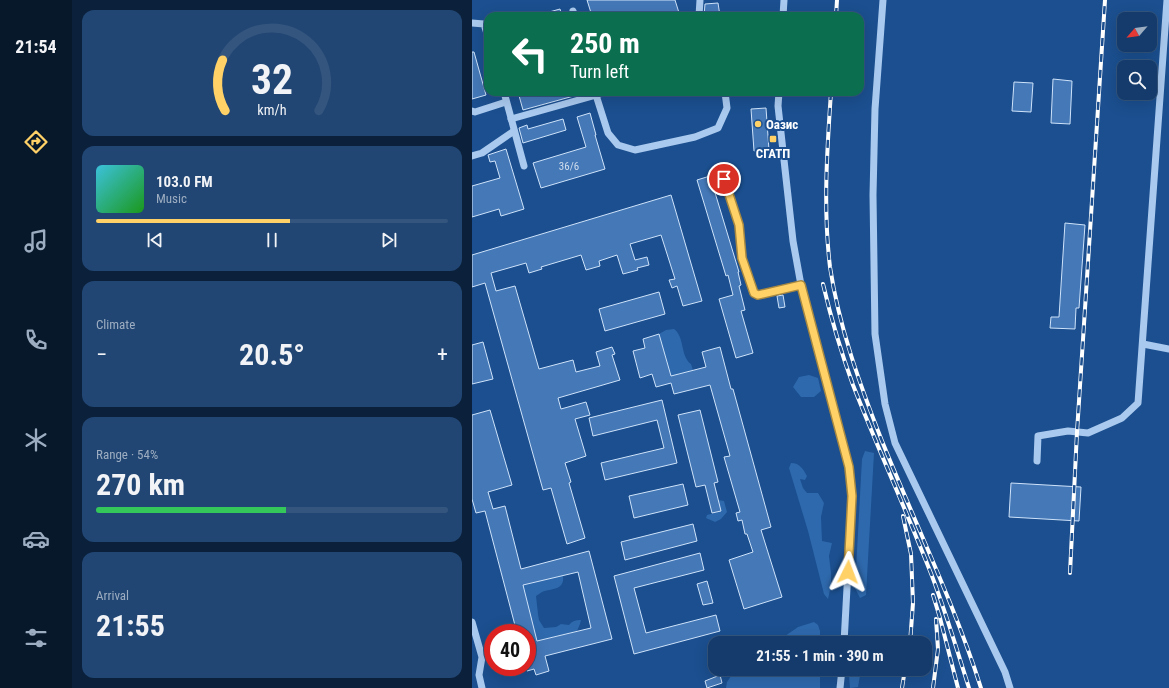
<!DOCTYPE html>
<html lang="en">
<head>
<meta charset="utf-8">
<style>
	:root { --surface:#143b6b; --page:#214673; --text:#f1f3f6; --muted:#9dadc1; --line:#33557e; --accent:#ffd166 }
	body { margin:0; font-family:"Roboto Condensed",sans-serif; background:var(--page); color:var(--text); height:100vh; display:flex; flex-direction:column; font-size:15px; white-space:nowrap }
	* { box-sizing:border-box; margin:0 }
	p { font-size:13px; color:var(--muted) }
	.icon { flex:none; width:22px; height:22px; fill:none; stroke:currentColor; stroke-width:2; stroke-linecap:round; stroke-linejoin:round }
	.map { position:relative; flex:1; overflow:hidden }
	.panel { display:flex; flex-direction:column; gap:10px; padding:10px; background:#0b203b; width:400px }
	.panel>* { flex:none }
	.top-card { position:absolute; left:12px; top:12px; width:380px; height:84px; border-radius:12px; box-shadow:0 4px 16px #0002,0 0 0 1px var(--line); background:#0b6e4f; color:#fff; overflow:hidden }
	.needle { width:26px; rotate:242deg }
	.buttons { position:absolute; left:645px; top:12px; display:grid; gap:8px }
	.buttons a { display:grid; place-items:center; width:40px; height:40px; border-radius:8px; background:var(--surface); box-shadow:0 4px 16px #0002,0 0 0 1px var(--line); font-size:20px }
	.speed { position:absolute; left:12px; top:624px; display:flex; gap:8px; font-size:20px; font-weight:700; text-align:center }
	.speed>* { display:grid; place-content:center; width:52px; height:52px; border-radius:50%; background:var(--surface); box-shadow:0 4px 16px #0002,0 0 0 1px var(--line); line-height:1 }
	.speed .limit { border:6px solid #d22; background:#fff; color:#111 }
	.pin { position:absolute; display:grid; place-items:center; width:34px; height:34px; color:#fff; margin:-17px; border:2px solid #fff; border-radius:50%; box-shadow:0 1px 4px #0007 }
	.me { position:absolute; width:44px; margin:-22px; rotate:3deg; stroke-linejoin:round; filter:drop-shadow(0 0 3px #0008) }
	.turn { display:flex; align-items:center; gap:14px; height:84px; padding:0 20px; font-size:18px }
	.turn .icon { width:52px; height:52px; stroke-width:2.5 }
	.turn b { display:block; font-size:28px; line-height:34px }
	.big { font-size:30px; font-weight:700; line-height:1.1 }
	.panel .widget { flex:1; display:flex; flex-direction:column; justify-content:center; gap:6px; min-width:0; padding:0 14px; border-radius:12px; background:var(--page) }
	.panel .dial { align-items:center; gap:0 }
	.dial svg { height:104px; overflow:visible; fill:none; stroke:var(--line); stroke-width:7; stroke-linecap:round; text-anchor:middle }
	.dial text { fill:var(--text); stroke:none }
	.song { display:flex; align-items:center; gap:12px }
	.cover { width:48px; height:48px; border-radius:6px; background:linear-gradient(135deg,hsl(190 70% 55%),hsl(120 70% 35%)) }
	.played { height:4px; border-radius:2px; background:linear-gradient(90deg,var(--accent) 55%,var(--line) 55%) }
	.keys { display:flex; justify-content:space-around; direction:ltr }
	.heat { display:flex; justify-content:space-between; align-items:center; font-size:22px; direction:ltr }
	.charge { height:6px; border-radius:3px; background:linear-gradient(90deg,#34c759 54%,var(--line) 0) }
	.trip { position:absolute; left:236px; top:636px; width:224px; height:40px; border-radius:12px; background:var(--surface); box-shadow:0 4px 16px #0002,0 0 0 1px var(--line); font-weight:700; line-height:40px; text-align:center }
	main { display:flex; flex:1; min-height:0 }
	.tabs { display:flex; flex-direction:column; width:72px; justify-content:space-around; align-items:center; background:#08182b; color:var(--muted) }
	.tabs .icon { width:28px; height:28px }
	.tabs .active { color:var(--accent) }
	.tabs b { font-size:18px; color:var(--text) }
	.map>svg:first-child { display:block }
	.green { fill:#2e69ad }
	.building { fill:#4478b7; stroke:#cfe3fa; fill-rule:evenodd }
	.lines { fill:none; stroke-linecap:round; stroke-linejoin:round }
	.minor { stroke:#a9c9ee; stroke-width:7 }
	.rail-casing { stroke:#fff; stroke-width:4 }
	.rail { stroke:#1b4f8f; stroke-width:2.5; stroke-dasharray:8; stroke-linecap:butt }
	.route-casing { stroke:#a68842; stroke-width:10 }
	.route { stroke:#ffd166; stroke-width:7 }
	.poi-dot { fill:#ffd166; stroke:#1b4f8f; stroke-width:1.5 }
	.labels { text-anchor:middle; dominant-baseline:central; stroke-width:4; stroke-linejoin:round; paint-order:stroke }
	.number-label { font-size:11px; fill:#d0dded }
	.poi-label { font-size:13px; font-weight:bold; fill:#fff; stroke:#1b4f8f; text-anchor:start }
</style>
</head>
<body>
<main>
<nav class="tabs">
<b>21:54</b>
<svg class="icon active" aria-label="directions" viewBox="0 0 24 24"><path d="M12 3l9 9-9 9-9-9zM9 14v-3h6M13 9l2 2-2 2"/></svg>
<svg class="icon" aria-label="music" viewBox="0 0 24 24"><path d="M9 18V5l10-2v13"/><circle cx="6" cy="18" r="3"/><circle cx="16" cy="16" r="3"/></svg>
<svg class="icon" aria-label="phone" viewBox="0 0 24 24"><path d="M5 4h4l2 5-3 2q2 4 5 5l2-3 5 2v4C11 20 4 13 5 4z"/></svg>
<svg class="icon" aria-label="climate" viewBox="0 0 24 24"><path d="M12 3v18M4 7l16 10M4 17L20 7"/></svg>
<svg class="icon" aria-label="car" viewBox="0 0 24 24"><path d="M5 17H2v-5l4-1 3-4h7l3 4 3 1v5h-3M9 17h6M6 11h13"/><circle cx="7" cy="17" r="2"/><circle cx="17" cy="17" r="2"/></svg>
<svg class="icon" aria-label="filters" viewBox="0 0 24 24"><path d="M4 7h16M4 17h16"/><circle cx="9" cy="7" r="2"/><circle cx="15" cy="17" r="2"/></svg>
</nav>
<section class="panel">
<div class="widget dial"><svg viewBox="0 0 100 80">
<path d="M14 69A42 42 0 1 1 86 69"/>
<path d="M14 69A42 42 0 0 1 12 30" stroke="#ffd166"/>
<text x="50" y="56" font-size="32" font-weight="700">32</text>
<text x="50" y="72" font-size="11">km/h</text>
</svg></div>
<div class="widget">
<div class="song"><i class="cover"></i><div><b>103.0 FM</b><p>Music</p></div></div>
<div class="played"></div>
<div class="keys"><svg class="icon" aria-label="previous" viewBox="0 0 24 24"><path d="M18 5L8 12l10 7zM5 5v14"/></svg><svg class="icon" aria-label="pause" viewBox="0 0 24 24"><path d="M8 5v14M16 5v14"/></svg><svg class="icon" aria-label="next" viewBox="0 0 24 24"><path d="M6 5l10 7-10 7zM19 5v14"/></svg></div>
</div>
<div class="widget"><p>Climate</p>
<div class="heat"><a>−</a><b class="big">20.5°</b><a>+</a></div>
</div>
<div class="widget"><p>Range · 54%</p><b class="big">270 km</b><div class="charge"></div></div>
<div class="widget"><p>Arrival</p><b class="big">21:55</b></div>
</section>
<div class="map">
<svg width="697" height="688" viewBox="0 0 697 688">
	<rect width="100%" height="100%" fill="#1b4f8f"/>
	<g class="green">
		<path d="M202 329C213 337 208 356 219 364L221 370 199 376 187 334 194 330Z"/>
		<path d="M337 375 346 378 349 391 342 397H329L321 387 327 377Z"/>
		<path d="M393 451 402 453 394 595 388 598 383 588 390 459Z"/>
		<path d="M319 463C328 463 331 469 335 476L333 480 328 479 331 488 335 493H346L352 503 349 517 350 541 360 543 357 556 359 573V585L356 599 352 594 336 531 317 468Z"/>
		<path d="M246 500 252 501 255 512 249 519 243 522 234 518 235 515 249 511Z"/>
		<path d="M91 575C93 591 80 588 70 592 68 593 66 595 64 596L66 614 67 620 72 628 84 627 89 624 97 625C100 621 104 620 109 620L108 624 105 631 65 641 51 585Z"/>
		<path d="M342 622 346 625 348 631V643H303L326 627Z"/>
		<path d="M264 669H348V688H254L255 682Z"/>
		<path d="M378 669H389L386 687 378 688 377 676Z"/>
	</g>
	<g class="building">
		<path d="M115 0H203L208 16H120Z"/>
		<path d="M246 3 248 16H232L233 4Z"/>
		<path d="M88 9 90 16H70V14Z"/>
		<path d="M0 52H2L14 95 0 99Z"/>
		<path d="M581 79 600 81 598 124 579 123Z"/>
		<path d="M542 82 561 83 559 112 540 111Z"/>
		<path d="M46 92H108L109 94 51 110Z"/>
		<path d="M294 108 297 150 282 151 279 109Z"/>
		<path d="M118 113 124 135H123L133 169 69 188 61 163 114 147 105 117Z"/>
		<path d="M91 119 94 130 51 143 47 128 55 125 56 129Z"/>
		<path d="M34 149 52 209 29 216 27 209 0 217V186L28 178 23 161 18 162 16 155Z"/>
		<path d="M238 176 267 272H266L269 285 267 286 273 310 269 311 281 353 264 358 247 299 261 295 256 275 254 276 225 180Z"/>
		<path d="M199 195 230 301 211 306 205 286 200 288 197 280 203 279 189 235 158 244 163 260 175 257 177 265 165 268 166 270 151 274 145 255 127 261 128 266 114 270 109 255 69 267 70 269 57 273 54 263 19 273 24 291 43 286 67 369 101 360 104 372 128 366 124 352 140 347 143 354 140 355 148 380 86 398 89 409 114 402 118 415 103 419 114 456 93 463 99 482 97 483 113 538 95 544 79 488 71 490 13 283 0 287V255Z"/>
		<path d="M593 223 613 225 607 308H604L603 329 578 328 579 317H587Z"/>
		<path d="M187 292 193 314 133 331 127 309Z"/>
		<path d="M311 295 313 307 307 308 305 296Z"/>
		<path d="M187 334 199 376 234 367 230 352 248 347 259 389H261L299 527 289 530 310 597 272 609 257 560 281 552 275 534H273L270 520 266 521 264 513 268 512 252 457 258 456 238 385 202 394 199 383 184 387 180 374 168 378 161 351 173 348 171 339Z"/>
		<path d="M11 342 21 379 0 384V345Z"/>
		<path d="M190 400 205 463 133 480 129 463 192 448 185 420 121 436 117 418Z"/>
		<path d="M18 410 40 485 16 492 21 509 33 506 49 569 117 551 140 639 73 656 77 671 64 675 62 669 55 671V633H45L13 511 4 513 0 499V415ZM106 572 119 628 65 641 51 585Z"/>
		<path d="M228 410 246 482 242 483 249 511 240 513 233 485 224 487 206 415Z"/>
		<path d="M539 483 609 487 607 521 537 517Z"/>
		<path d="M211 484 216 505 162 518 157 496Z"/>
		<path d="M221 524 225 541 153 560 149 542Z"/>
		<path d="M228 553 232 570 162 588 174 633 244 615 248 631 162 654 142 576Z"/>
		<path d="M235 581 241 603 231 605 225 584Z"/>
		<path d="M248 675 250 683 235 688 233 681Z"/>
	</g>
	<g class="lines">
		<g class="minor">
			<path d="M411 0 403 109 401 195 403 334 413 404 423 443 533 672 538 688"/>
			<path d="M101 11 103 16"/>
			<path d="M227 16 228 0"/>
			<path d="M311 16 312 0"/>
			<path d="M0 23 12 24 16 37"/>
			<path d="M32 92 52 166"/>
			<path d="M123 92 136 133 146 145 163 150 223 137 246 128 255 108 253 92"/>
			<path d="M307 92 306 106 321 241 329 285 377 467 380 496 372 643"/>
			<path d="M0 111 3 112 34 102"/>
			<path d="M39 119 135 92"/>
			<path d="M0 156 10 153 42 131"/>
			<path d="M252 179 267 225 270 258 281 293 286 295 329 285"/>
			<path d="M671 344 697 349"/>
			<path d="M565 461 566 436 596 431 616 433 650 418 666 403 695 0"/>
			<path d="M0 622 10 657 7 675 10 688"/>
			<path d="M368 688 370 669"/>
		</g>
		<defs>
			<g id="rail">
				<path d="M364 16 365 0"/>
				<path d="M359 92C355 150 351 209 358 267 367 327 388 385 410 441 443 523 482 603 509 688"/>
				<path d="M351 284C359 318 369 352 381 385 406 449 435 512 460 576 474 613 485 650 497 688"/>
				<path d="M431 516 439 554 441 603 438 643"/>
				<path d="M598 573 605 432 633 0"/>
				<path d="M461 595 468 618 486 688"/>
				<path d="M430 688 433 669"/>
				<path d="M461 688 466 649 464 619"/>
			</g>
		</defs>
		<use href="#rail" class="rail-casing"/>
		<use href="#rail" class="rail"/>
	</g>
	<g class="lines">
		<defs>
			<path id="route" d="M252 179 267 225 270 258 282 293 286 295 329 285 377 467 380 496 376 572"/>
		</defs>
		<use href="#route" class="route-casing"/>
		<use href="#route" class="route"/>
	</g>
	<g class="poi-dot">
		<circle cx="286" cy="124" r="4"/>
		<rect x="297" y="135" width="8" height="8" rx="2"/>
	</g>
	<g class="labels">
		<g class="number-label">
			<text x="97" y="166">36/6</text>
		</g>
		<g class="poi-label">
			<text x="294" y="124">Оазис</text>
			<text x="301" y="153" text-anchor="middle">СГАТП</text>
		</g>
	</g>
</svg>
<div class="buttons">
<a><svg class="needle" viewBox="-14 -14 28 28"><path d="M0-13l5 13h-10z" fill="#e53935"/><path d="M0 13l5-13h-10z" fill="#9dadc1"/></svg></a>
<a><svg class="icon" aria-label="search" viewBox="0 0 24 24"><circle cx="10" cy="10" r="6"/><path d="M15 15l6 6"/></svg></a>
</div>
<div class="speed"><div class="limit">40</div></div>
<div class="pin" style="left:252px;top:179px;background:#d93025"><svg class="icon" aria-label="arrive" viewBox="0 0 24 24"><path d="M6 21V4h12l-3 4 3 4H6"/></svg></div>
<svg class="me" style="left:376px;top:572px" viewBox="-20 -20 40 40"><path d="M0-17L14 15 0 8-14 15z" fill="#ffd166" stroke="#fff" stroke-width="4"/></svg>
<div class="trip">21:55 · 1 min · 390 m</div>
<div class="top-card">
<div class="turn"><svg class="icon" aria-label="left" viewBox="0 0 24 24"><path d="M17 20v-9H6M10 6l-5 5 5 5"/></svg><div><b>250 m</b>Turn left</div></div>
</div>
</div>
</main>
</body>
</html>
